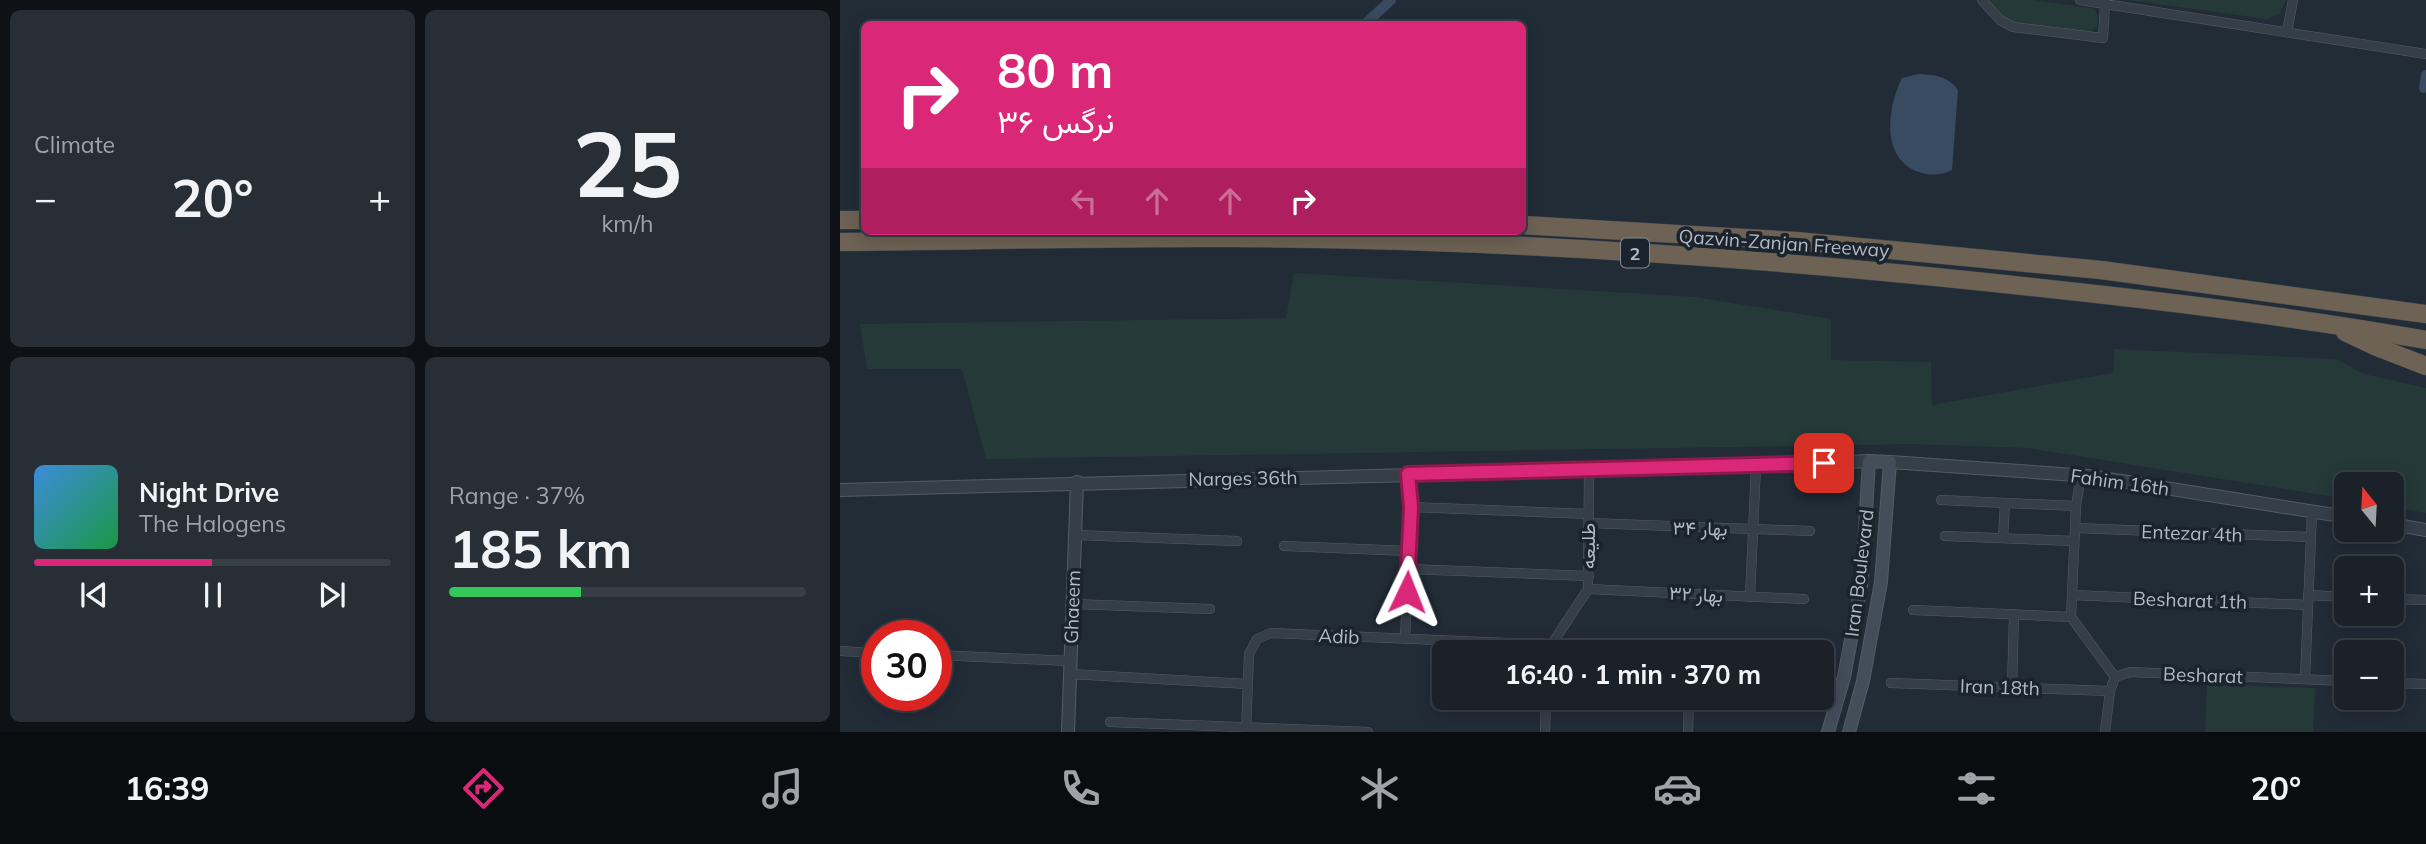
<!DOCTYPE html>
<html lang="en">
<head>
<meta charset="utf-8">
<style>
	:root { --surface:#1a2129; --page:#272e35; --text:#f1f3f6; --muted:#9fa3a8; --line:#383e46; --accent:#db2777 }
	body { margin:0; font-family:Mulish,Vazirmatn,sans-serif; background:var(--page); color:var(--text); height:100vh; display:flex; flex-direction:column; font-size:26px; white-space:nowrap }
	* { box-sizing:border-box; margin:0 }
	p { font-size:23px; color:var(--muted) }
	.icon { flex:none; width:38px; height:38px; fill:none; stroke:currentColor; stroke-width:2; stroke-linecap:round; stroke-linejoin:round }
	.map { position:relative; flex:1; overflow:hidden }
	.drawer { display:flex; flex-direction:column; gap:10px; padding:10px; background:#0e1217; width:840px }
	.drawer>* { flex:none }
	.guide { position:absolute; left:21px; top:21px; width:665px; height:214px; border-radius:10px; box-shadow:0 4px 18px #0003,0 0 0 2px var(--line); background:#db2777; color:#fff; overflow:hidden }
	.needle { width:46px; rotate:342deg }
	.tools { position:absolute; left:1494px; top:472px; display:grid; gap:14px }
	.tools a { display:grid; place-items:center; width:70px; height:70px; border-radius:10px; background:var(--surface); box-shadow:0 4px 18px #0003,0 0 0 2px var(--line); font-size:35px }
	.speed { position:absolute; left:21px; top:620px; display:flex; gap:14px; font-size:35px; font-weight:700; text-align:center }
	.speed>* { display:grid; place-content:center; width:91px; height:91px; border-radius:50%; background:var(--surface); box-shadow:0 4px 18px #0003,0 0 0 2px var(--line); line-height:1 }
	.speed .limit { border:10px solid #d22; background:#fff; color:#111 }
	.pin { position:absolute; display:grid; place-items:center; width:60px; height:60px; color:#fff; margin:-30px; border-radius:14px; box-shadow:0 4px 10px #0006 }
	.me { position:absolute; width:77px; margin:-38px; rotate:2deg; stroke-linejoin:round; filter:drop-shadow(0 0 5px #0008) }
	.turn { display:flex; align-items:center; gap:24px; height:147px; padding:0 21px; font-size:32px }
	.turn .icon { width:91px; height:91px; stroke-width:2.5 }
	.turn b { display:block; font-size:49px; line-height:60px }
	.lanes { display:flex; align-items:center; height:66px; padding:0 21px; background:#0003; justify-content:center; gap:35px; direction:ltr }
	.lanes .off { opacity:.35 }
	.big { font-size:52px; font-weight:700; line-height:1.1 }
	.drawer .widget { flex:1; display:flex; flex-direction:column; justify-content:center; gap:10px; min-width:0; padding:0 24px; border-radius:10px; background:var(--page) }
	.drawer .dial { align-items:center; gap:0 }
	.dial b { font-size:91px; line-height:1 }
	.song { display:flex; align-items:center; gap:21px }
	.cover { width:84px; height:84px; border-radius:10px; background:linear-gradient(135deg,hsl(210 70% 55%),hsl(140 70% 35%)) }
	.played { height:7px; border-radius:4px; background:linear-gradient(90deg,var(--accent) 50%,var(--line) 50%) }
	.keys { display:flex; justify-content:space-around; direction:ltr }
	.heat { display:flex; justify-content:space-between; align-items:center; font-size:38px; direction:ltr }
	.charge { height:10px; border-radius:5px; background:linear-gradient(90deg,#34c759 37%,var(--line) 0) }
	.drawer .tiles { flex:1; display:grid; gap:10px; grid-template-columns:repeat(2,1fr) }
	.trip { position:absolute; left:592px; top:640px; width:402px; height:70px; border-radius:10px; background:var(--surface); box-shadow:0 4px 18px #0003,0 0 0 2px var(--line); font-weight:700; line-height:70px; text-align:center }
	.tabs { display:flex; height:112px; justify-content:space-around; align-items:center; background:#0a0d10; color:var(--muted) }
	.tabs .icon { width:49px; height:49px }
	.tabs .on { color:var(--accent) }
	.tabs b { font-size:32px; color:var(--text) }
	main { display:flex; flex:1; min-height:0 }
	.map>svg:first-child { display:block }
	.green { fill:#253939 }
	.water { fill:#394b60 }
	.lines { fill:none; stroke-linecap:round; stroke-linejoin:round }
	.canal { stroke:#394b60; stroke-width:10 }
	.minor-casing { stroke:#545c65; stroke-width:10 }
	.tertiary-casing { stroke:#545c65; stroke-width:14 }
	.secondary-casing { stroke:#545c65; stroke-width:14 }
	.motorway-casing { stroke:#414952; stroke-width:19 }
	.minor { stroke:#363e48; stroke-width:9 }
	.tertiary { stroke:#363e48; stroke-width:12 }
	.secondary { stroke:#444d5a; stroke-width:12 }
	.motorway { stroke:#6d6253; stroke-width:18 }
	.route-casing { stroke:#8e194d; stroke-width:18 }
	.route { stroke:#db2777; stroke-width:12 }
	.labels { text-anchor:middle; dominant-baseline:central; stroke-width:7; stroke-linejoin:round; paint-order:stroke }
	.shield { fill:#1b232c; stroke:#848c96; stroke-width:2 }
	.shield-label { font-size:18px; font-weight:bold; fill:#b1b9c4 }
	.street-label { font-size:19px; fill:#b1b9c4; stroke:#1b232c }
</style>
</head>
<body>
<main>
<section class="drawer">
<div class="tiles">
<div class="widget"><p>Climate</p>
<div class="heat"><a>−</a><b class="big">20°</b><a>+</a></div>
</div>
<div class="widget dial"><b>25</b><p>km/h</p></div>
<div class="widget">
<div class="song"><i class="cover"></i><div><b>Night Drive</b><p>The Halogens</p></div></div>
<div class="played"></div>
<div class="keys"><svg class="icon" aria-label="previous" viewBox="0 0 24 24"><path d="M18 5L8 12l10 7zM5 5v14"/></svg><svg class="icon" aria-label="pause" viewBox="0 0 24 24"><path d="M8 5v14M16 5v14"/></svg><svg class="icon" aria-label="next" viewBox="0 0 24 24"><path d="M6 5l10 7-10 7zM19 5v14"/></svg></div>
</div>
<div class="widget"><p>Range · 37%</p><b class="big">185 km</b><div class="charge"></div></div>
</div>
</section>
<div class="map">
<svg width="1586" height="732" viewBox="0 0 1586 732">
	<rect width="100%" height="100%" fill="#222c37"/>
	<g class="green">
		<path d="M1149 0H1193L1250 8C1259 11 1258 17 1257 26L1247 33 1173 22 1163 17Z"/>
		<path d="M1288 0H1446L1439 14 1427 19Z"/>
		<path d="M454 273 856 297 991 319V360L1091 362 1092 405 1273 373 1274 349 1496 359 1524 374 1586 388V513L1552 507V485H1507V499L1188 448 1072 444 146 459 122 369H27L20 324 446 318Z"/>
		<path d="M1367 684 1475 688 1473 732H1365Z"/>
	</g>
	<path class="water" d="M1079 74C1096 75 1107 76 1118 90L1112 170C1100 176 1089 176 1076 171 1040 156 1048 106 1062 78Z"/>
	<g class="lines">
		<g class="canal">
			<path d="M525 24 551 0"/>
			<path d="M1584 88 1586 75"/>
		</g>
		<defs>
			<g id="minor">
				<path d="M1142 0 1160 20 1173 27 1263 38 1265 4 1240 0"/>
				<path d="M1265 0V4L1586 54"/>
				<path d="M1447 32 1453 0"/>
				<path d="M1241 475 1236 506 1231 617 1275 677"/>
				<path d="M1101 500 1236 506"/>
				<path d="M571 507 749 514"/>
				<path d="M749 523 970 531"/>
				<path d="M1235 528 1470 537"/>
				<path d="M235 535 397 541"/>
				<path d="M1105 536 1234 541"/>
				<path d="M1163 538 1165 503"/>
				<path d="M444 546 569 551"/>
				<path d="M568 569 749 576"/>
				<path d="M748 589 964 599"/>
				<path d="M1232 595 1468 605"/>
				<path d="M1468 595 1507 597"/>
				<path d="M910 597 916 466"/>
				<path d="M1552 599 1586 600"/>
				<path d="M233 604 370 609"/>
				<path d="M1073 610 1231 617"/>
				<path d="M565 639 571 507 568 474"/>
				<path d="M0 651 37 653"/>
				<path d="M706 653 748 589 749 470"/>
				<path d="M96 655 230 661"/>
				<path d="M230 674 407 684"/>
				<path d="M1465 679 1472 512"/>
				<path d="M1051 683 1270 691"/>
				<path d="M1552 683 1586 684"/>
				<path d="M1172 688 1174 614"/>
				<path d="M270 722 528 732"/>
				<path d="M406 732 409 654 417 639 431 633 692 644 706 651"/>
				<path d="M705 732 706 698"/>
				<path d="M848 732 849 698"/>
				<path d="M1265 732 1270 691 1275 677 1290 672 1507 681"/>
			</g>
			<g id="tertiary">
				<path d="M1050 462 1250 476 1507 517"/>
				<path d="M0 490 916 466 1029 461"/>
				<path d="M1552 524 1586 530"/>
				<path d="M228 732 237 482"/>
			</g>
			<path id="secondary" d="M988 732 1004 677 1022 580 1029 461 1050 462 1041 582 1023 681 1009 732"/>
			<g id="motorway">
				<path d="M0 220H24"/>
				<path d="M682 225 956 241 1261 270 1586 314"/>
				<path d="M0 242C131 241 261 237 392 238 637 239 883 255 1126 280 1280 296 1434 313 1586 340"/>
				<path d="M1505 332 1537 347 1586 366"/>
			</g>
		</defs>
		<use href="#minor" class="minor-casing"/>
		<use href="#tertiary" class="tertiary-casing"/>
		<use href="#secondary" class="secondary-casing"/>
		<use href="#motorway" class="motorway-casing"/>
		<use href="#minor" class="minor"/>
		<use href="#tertiary" class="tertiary"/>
		<use href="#secondary" class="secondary"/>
		<use href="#motorway" class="motorway"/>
	</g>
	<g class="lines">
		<defs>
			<path id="route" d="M567 592 571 507 568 474 984 463"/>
		</defs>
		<use href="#route" class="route-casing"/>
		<use href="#route" class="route"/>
	</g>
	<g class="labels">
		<rect class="shield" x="781" y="238.5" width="28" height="29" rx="5"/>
		<g class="shield-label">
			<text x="795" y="253">2</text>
		</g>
		<g class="street-label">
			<text transform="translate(944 243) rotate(4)">Qazvin-Zanjan Freeway</text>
			<text transform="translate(403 478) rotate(-1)">Narges 36th</text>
			<text transform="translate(1280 482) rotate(8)">Fahim 16th</text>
			<text transform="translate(860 528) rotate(1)">بهار ۳۴</text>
			<text transform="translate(1352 533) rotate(2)">Entezar 4th</text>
			<text transform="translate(748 546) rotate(-90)">طلیعه</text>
			<text transform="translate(1019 573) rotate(-83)">Iran Boulevard</text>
			<text transform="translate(856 594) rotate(3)">بهار ۳۲</text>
			<text transform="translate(1350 600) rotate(2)">Besharat 1th</text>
			<text transform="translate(232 607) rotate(-88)">Ghaeem</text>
			<text transform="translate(499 636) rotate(3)">Adib</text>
			<text transform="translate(1363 675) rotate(2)">Besharat</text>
			<text transform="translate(1160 687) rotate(2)">Iran 18th</text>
		</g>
	</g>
</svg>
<div class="tools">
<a><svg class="needle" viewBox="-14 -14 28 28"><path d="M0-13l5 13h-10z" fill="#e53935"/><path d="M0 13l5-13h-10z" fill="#9fa3a8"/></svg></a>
<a>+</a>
<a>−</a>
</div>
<div class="speed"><div class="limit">30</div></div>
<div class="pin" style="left:984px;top:463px;background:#d93025"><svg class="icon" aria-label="arrive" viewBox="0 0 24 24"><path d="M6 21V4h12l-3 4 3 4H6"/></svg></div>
<svg class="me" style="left:567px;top:592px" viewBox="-20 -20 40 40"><path d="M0-17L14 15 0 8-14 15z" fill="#db2777" stroke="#fff" stroke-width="4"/></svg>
<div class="trip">16:40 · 1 min · 370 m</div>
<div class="guide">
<div class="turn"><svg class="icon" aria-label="right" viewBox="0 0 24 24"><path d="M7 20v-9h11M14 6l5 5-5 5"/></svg><div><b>80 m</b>نرگس ۳۶</div></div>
<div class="lanes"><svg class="icon off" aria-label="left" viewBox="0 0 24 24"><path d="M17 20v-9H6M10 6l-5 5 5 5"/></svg><svg class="icon off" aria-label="ahead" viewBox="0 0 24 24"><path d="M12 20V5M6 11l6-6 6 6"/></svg><svg class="icon off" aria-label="ahead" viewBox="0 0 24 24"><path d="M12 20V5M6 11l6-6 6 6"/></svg><svg class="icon" aria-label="right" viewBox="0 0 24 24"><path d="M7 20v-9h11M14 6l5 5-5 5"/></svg></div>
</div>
</div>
</main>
<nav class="tabs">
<b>16:39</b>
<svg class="icon on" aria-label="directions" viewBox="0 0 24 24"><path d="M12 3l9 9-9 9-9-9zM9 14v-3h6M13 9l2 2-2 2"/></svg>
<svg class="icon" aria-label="music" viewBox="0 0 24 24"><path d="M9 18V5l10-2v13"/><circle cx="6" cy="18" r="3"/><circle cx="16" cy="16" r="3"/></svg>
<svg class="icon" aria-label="phone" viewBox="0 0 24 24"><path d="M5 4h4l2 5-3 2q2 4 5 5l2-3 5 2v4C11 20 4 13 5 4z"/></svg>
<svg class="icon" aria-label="climate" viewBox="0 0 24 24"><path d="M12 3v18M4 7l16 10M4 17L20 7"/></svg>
<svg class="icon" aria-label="car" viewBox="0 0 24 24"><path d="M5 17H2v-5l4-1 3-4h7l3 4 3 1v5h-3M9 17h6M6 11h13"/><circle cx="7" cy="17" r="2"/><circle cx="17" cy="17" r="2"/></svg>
<svg class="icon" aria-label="filters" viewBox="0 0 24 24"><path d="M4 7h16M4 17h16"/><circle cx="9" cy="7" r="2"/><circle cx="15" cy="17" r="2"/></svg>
<b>20°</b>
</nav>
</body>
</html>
